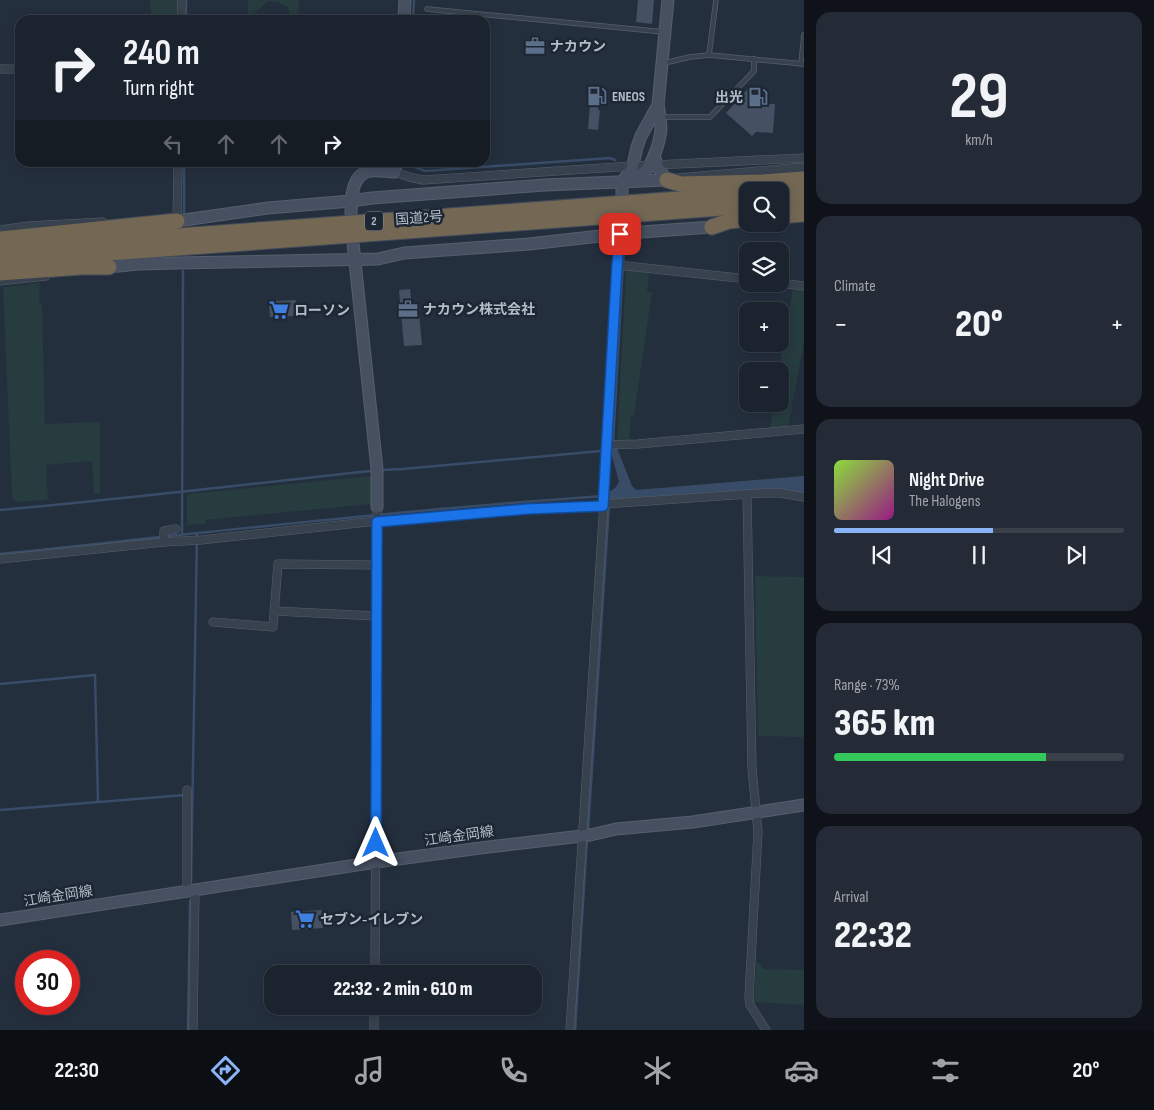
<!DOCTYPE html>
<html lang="en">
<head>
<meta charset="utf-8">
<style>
	:root { --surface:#1b232e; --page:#242b36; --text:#f1f3f6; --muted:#a0a4aa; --line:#39404a; --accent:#8ab4f8 }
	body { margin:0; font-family:"Sofia Sans Condensed","Noto Sans JP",sans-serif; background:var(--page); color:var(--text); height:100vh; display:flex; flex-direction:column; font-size:19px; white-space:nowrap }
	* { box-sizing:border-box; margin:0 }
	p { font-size:16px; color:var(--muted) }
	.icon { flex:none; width:28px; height:28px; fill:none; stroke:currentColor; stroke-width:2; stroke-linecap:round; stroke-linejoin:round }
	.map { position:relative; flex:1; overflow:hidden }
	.panel { display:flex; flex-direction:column; gap:12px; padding:12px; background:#0f1319; width:350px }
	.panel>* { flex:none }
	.hud { position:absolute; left:15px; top:15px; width:475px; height:152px; border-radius:15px; box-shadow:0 2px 12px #0003,0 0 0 1px var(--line); background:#1b232e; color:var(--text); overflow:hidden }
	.fabs { position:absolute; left:739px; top:182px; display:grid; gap:10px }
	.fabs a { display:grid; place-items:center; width:50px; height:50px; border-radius:10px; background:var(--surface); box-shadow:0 2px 12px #0003,0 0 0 1px var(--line); font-size:25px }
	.speed { position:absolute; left:15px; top:950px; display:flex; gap:10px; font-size:25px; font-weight:700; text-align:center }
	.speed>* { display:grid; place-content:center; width:65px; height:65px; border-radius:50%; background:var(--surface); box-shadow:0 2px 12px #0003,0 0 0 1px var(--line); line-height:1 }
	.speed .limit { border:8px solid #d22; background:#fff; color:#111 }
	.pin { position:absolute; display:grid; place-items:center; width:42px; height:42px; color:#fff; margin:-21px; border-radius:10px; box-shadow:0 2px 8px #0006 }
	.me { position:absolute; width:55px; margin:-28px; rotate:0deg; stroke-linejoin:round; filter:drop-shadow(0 0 4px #0008) }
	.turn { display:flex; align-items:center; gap:18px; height:105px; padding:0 25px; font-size:22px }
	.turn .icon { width:65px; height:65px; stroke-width:2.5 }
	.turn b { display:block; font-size:35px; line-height:42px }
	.lanes { display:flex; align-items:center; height:48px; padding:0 25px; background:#0003; justify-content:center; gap:25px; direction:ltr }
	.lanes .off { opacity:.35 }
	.big { font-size:38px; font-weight:800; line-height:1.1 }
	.panel .widget { flex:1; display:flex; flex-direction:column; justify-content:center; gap:8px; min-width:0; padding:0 18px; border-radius:15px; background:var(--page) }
	.panel .dial { align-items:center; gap:0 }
	.dial b { font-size:65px; line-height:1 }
	.song { display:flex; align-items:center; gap:15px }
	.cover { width:60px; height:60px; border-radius:8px; background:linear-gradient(135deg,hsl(90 70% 55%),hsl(310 70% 35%)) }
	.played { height:5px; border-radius:2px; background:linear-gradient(90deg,var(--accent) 55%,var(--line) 55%) }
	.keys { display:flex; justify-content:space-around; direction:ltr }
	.heat { display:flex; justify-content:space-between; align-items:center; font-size:28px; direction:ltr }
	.charge { height:8px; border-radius:4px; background:linear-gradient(90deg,#34c759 73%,var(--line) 0) }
	.trip { position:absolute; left:264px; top:965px; width:278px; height:50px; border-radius:15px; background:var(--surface); box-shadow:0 2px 12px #0003,0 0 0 1px var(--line); font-weight:800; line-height:50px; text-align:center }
	.tab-bar { display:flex; height:80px; justify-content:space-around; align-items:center; background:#0b0e12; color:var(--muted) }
	.tab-bar .icon { width:35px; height:35px }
	.tab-bar .selected { color:var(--accent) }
	.tab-bar b { font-size:22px; color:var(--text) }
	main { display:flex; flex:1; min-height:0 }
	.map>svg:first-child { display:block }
	.green { fill:#263c3f }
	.water { fill:#394c67 }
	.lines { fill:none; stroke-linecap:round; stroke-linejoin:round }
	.stream { stroke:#394c67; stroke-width:2.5 }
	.building { fill:#455162 }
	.lane-casing { stroke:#565f6c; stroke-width:5.5 }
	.street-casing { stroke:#565f6c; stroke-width:9 }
	.secondary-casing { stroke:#565f6c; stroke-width:13 }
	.highway-casing { stroke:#434c59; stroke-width:17 }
	.lane { stroke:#38414e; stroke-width:4 }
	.street { stroke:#38414e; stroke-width:8 }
	.secondary { stroke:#465061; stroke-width:11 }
	.highway { stroke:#746855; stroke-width:15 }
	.route-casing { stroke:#114b97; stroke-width:12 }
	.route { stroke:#1a73e8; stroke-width:9 }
	.labels { text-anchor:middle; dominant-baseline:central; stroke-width:5; stroke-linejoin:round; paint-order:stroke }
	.shield { fill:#1d2633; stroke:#878f9c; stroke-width:1 }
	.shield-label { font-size:12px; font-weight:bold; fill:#b4bcc9 }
	.poi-label { font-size:14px; font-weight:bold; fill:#b4bcc9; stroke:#1d2633; text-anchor:start }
	.street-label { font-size:14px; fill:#b4bcc9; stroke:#1d2633 }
</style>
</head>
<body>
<main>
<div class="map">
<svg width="804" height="1030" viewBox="0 0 804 1030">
	<rect width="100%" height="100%" fill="#242f3e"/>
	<g class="green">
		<path d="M150 0H180L179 20H151Z"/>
		<path d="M248 0H299L298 20H291L288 7 278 2 268 1 256 12 248 17Z"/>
		<path d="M628 270 649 273 647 292H652L634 415 631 417 629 441 617 442 626 272Z"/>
		<path d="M40 283 39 301 42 304 45 424 100 422V493L94 494 92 461 46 465 48 499 45 500 18 502 15 501 12 497 3 287Z"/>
		<path d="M793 288 804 289V341L788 428H770L774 404H780L779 371Z"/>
		<path d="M371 476V504L205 520V524L187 525V494Z"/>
		<path d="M755 576 804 577V737L758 736Z"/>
		<path d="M756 962 761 964 763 969 804 970V1005L754 1002Z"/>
	</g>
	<path class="water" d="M610 448H617L632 486 636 490 804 476V494L619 499 612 502 607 501 608 491H611L615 488 619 482Z"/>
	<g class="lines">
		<g class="stream">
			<path d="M186 20V0"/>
			<path d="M413 20 414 0"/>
			<path d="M410 162 415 167 425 171 610 158 615 160"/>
			<path d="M184 213V162"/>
			<path d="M613 444 623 261 626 241"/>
			<path d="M381 470 403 469 601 451"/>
			<path d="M0 510C124 499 247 484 371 471"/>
			<path d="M182 535 183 271"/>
			<path d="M0 554C201 533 402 510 603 496"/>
			<path d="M0 684 95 675 98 801"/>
			<path d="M0 810 185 795"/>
			<path d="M588 831 609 504"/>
			<path d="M191 882 197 534"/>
			<path d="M188 1030 190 901"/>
			<path d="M575 1030 587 839"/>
		</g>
	</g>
	<g class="building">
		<path d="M638 0H654L652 24 636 22Z"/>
		<path d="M748 89 764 104H775L773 133 756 132 752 136 726 113Z"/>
		<path d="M591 93H600L598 110H600L598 130 588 129Z"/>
		<path d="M410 289 413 314H419L422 345 404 346 399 290Z"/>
		<path d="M296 300V316L270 317 269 304H276L275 301Z"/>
		<path d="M322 910 323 928 292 930 291 912Z"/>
	</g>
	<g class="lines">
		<defs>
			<g id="lane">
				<path d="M427 9 664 32"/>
				<path d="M709 55 716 0"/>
				<path d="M664 63 690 57 709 55 804 64"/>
				<path d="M801 64 804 35"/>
				<path d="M663 117H710L754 71V59"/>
			</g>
			<g id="street">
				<path d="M181 20 182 0"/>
				<path d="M0 69H20"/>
				<path d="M395 172 409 177 423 180 633 166 804 158"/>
				<path d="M678 178 804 167"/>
				<path d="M174 221H177L178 162"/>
				<path d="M745 225 763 224"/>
				<path d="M0 230 28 226 103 222"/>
				<path d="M617 265 748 279"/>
				<path d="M0 281 46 276"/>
				<path d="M780 283 804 286"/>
				<path d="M606 445 638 444 804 429"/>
				<path d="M747 494 752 768 758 832 749 996 750 1005 766 1030"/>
				<path d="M604 504 763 493H780L804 497"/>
				<path d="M164 542V531L176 529"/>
				<path d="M0 559 164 542 201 540 377 521 527 509 603 505"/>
				<path d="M274 611 376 616"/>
				<path d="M213 622 273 627 278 564 377 565"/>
				<path d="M187 892V790"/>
				<path d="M375 974 377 507"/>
				<path d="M193 1030 195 891"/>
				<path d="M374 1030V1006"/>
				<path d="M570 1030 605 486 617 265 620 234"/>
			</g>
			<g id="secondary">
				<path d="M404 20 405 0"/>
				<path d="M654 155 658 168 667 180"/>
				<path d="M629 180C633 178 639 176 643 173 653 165 660 141 661 129 661 120 660 113 658 105L668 0"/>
				<path d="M622 196V182L632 169 637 147 641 136 658 105"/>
				<path d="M351 215C351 200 351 173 371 171 378 170 387 172 395 172L396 162"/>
				<path d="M177 221 268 208 351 201 372 198 545 185 667 180"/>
				<path d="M353 243 377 469V507"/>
				<path d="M109 267 138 264 177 263 378 259 404 253 529 244 627 233 712 227"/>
				<path d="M0 920 376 862 480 848 590 835 616 829 693 822 804 805"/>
			</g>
			<g id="highway">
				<path d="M667 180 681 184 763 182 804 179"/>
				<path d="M779 191 804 189"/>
				<path d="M780 204 804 202"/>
				<path d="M780 216 804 214"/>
				<path d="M712 227 729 221 748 219"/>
				<path d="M0 239 177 221"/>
				<path d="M0 249 748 194"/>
				<path d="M0 261 748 206"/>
				<path d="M0 273 81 267H109"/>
			</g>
		</defs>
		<use href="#lane" class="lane-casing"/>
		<use href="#street" class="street-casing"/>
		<use href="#secondary" class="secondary-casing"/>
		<use href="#highway" class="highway-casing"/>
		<use href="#lane" class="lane"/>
		<use href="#street" class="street"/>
		<use href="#secondary" class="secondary"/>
		<use href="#highway" class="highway"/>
	</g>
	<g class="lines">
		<defs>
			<path id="route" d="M376 843 377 522 527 509 603 506 617 265 620 234"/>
		</defs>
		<use href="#route" class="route-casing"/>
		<use href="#route" class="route"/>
	</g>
	<defs>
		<symbol id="office-bare" viewBox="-9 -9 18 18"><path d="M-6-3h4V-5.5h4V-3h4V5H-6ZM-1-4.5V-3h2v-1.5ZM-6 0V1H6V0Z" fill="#5c6f8a" stroke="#1d2633" stroke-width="2.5" paint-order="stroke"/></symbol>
		<symbol id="fuel-bare" viewBox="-9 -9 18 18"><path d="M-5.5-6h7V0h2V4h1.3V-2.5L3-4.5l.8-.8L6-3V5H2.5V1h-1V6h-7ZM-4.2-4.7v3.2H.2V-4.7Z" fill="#5c6f8a" stroke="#1d2633" stroke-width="2.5" paint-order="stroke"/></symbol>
		<symbol id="supermarket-bare" viewBox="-9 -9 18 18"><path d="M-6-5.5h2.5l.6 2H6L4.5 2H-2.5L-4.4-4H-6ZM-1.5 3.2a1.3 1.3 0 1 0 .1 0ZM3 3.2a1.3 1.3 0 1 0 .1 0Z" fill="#3f7fe0" stroke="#1d2633" stroke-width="2.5" paint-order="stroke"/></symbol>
	</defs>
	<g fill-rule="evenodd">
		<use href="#office-bare" x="521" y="32" width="28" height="28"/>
		<use href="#fuel-bare" x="583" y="82" width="28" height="28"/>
		<use href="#fuel-bare" x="744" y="83" width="28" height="28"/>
		<use href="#office-bare" x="394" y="295" width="28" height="28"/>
		<use href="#supermarket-bare" x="265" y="296" width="28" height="28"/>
		<use href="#supermarket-bare" x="291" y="905" width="28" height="28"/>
	</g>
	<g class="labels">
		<rect class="shield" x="365" y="211.5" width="18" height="19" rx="4"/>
		<g class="shield-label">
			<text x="374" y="221">2</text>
		</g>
		<g class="poi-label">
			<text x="550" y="46">ナカウン</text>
			<text x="612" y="96">ENEOS</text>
			<text x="743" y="97" text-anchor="end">出光</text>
			<text x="423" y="309">ナカウン株式会社</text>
			<text x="294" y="310">ローソン</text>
			<text x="320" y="919">セブン-イレブン</text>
		</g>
		<g class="street-label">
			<text transform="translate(419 218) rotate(-4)">国道2号</text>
			<text transform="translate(459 836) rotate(-8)">江崎金岡線</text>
			<text transform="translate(58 896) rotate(-9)">江崎金岡線</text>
		</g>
	</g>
</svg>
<div class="fabs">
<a><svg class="icon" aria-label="search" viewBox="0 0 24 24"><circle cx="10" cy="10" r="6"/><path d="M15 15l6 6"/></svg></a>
<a><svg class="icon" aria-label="layers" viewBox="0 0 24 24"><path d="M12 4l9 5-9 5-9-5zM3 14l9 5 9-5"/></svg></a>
<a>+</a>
<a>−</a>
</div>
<div class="speed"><div class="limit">30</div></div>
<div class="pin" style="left:620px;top:234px;background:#d93025"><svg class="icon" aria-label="arrive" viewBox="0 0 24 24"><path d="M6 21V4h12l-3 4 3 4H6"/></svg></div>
<svg class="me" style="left:376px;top:843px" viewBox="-20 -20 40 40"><path d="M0-17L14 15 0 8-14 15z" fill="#1a73e8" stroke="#fff" stroke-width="4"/></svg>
<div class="trip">22:32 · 2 min · 610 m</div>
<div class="hud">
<div class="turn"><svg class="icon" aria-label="right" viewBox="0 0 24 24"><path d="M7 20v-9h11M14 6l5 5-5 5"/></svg><div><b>240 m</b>Turn right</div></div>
<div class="lanes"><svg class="icon off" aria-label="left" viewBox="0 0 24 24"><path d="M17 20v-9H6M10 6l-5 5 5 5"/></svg><svg class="icon off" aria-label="ahead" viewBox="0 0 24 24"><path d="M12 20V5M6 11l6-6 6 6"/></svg><svg class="icon off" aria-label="ahead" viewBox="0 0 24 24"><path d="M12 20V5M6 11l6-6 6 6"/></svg><svg class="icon" aria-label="right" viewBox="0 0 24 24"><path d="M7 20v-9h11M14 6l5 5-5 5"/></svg></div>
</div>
</div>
<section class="panel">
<div class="widget dial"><b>29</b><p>km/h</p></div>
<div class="widget"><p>Climate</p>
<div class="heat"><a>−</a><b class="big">20°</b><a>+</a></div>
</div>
<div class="widget">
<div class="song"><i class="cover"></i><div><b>Night Drive</b><p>The Halogens</p></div></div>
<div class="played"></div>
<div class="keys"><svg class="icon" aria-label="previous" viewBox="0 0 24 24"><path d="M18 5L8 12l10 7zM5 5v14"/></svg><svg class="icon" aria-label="pause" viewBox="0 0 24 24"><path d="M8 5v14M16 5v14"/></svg><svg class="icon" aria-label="next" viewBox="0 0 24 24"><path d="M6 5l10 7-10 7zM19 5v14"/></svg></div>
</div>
<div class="widget"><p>Range · 73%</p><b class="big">365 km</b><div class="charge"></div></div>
<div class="widget"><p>Arrival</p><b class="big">22:32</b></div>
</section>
</main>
<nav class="tab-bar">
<b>22:30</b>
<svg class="icon selected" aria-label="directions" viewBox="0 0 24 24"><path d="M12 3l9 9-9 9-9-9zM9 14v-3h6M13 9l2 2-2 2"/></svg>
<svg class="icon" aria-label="music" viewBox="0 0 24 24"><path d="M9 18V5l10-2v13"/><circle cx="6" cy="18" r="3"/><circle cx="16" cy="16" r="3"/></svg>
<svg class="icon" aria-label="phone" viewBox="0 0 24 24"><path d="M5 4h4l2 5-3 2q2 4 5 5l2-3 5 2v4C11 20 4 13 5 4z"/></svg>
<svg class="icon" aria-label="climate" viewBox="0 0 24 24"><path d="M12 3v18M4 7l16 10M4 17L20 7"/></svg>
<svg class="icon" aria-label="car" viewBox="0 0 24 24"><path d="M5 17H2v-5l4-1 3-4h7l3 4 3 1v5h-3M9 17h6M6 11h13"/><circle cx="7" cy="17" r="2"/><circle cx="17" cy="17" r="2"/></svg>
<svg class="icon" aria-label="filters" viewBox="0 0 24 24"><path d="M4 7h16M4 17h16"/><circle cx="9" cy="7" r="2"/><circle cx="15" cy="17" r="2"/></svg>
<b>20°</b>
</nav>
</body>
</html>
